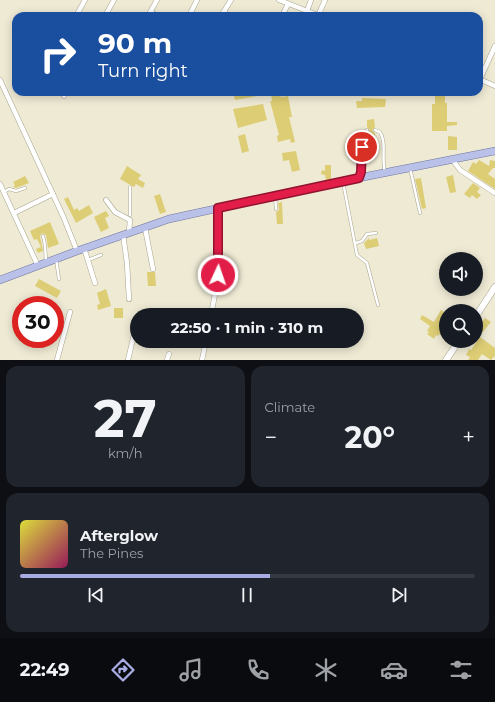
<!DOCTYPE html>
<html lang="en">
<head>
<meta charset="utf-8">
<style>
	:root { --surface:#171b24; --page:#20242c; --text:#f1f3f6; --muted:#9ea1a6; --line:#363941; --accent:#a9ace3 }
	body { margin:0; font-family:Montserrat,sans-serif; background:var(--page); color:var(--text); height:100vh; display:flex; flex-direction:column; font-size:15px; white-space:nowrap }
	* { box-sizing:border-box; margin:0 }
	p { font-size:13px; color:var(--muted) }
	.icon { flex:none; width:22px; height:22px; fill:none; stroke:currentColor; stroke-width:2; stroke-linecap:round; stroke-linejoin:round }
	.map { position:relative; height:360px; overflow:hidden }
	.side { display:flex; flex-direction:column; gap:6px; padding:6px; background:#0d0f14; flex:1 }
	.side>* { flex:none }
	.hud { position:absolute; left:12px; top:12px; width:471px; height:84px; border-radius:12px; box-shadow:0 2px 10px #0003; background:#1a4fa0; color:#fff; overflow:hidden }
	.fabs { position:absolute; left:439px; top:252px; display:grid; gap:8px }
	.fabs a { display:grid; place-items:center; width:44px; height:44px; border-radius:50%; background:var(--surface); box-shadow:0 2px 10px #0003; font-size:20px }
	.speed { position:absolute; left:12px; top:296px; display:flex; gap:8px; font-size:20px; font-weight:700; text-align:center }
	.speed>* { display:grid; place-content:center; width:52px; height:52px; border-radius:50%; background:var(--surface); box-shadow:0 2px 10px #0003; line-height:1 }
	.speed .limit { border:6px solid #d22; background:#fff; color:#111 }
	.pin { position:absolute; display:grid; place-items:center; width:34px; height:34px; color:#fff; margin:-17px; border:2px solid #fff; border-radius:50%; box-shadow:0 1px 4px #0007 }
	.me { position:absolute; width:44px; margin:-22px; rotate:3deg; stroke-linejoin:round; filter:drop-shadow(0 0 3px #0008) }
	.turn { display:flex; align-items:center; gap:14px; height:84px; padding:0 20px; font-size:18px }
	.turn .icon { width:52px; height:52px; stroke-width:2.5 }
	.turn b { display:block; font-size:28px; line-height:34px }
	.big { font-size:30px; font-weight:700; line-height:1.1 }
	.side .widget { flex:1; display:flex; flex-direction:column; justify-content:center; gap:6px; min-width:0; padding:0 14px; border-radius:12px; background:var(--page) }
	.side .dial { align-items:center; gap:0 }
	.dial b { font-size:52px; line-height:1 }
	.song { display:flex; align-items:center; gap:12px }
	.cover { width:48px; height:48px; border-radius:6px; background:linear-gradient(135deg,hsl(60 70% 55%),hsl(330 70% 35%)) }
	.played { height:4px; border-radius:2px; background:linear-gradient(90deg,var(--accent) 55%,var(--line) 55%) }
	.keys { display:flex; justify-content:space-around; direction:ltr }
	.heat { display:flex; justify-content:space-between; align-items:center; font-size:22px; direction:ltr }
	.side .tiles { flex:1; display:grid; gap:6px; grid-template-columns:1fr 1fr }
	.widget:last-child { grid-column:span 2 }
	.trip { position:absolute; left:130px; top:308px; width:234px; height:40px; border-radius:20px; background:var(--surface); box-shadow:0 2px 10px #0003; font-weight:700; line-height:40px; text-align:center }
	.dock { display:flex; height:64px; justify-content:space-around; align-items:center; background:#090b0e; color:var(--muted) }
	.dock .icon { width:28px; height:28px }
	.dock .on { color:var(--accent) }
	.dock b { font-size:18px; color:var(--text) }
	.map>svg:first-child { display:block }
	.building { fill:#ddcd75 }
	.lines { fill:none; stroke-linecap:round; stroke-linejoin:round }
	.service-casing { stroke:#a8a590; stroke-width:3.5 }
	.minor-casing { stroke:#a8a590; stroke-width:5.5 }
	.tertiary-casing { stroke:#a8a590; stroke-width:7 }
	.primary-casing { stroke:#6e749c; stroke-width:8 }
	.service { stroke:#fff; stroke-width:2.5 }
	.minor { stroke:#fff; stroke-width:4.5 }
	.tertiary { stroke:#fff; stroke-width:6 }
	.primary { stroke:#bac1e8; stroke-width:7 }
	.route-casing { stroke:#92132f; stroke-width:10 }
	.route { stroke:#e11d48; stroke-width:7 }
</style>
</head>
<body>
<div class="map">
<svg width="495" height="360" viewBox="0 0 495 360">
	<rect width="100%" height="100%" fill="#eeead4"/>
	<g class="building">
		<path d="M233 92H268V94L235 100Z"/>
		<path d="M280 92 281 97 288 96 292 117H289L295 142 291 143 290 139 278 142 277 136 279 135 270 101H272L271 93Z"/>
		<path d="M435 92H445V103H447V122H457V125L447 126V131H432V104H435Z"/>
		<path d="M362 98 386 99 385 107 357 108 356 101H362Z"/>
		<path d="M263 104 267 120 238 128 233 109Z"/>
		<path d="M374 119 375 127 372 130 375 133V146H367V135L370 130 367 127V120Z"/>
		<path d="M245 134 249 151 242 153 238 136Z"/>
		<path d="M448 136 457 137V150H448Z"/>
		<path d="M296 151 300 170 292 172 289 160 283 161 282 153Z"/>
		<path d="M479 160 489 166 490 160 495 161V168H493L488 174 495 179V189L468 171 473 162 476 164Z"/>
		<path d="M325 165H331V179L326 180 325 175 321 174 322 170 325 171Z"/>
		<path d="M127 166 141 175 138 179 145 183 143 188 136 184 134 187 120 179Z"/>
		<path d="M453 175 456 192 450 193 446 177Z"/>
		<path d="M25 176 29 183 16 188 13 187 15 185 13 182Z"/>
		<path d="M421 178 426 208 422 209 415 179Z"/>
		<path d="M473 183 480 188 477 192 481 195 477 199 472 195 470 198 464 194Z"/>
		<path d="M160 194 166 212 160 214 154 196Z"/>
		<path d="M68 197 74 210 77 208 79 211 89 205 93 213 76 223 64 199Z"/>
		<path d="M282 202 283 224H277L276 212 279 210 278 203Z"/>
		<path d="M106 211 109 216 105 218 109 228 101 232 94 217Z"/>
		<path d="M50 222 59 244 48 248 46 235 42 233 40 236 43 251 38 253 36 249 41 247 37 239 34 240 30 231Z"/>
		<path d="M369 238V240L377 238 379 246 366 249 364 243Z"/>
		<path d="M147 272H155L156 286H148Z"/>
		<path d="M39 279 61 291 57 298 35 286Z"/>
		<path d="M106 289 111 306 98 310 97 305 100 304 97 293Z"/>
		<rect x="114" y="308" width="9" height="10"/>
		<path d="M441 310 446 313V333L444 337 439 334 438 336 436 335 434 339 427 334 429 332 427 331 430 326 420 319 422 315 434 322Z"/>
		<path d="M485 318 491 322 482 333 477 329Z"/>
		<path d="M480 337 495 348V356L491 360 482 354 478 360H468L470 357 466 355 469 349 471 350Z"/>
	</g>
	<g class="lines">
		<defs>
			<g id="service">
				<path d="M225 10 228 16"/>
				<path d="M151 11 160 16"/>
				<path d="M375 130 380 132C387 143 381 158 385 172"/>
				<path d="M410 168 420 213"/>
				<path d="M360 176C365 162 356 141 367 130"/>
				<path d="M343 182 357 255 367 263 378 305"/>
				<path d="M4 192 9 189 16 191 25 188"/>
				<path d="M275 196 276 209"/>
				<path d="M130 215V187"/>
				<path d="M43 236C46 246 45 251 46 261"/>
				<path d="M356 243 362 241 367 234 376 233"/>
				<path d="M56 259 59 279"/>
				<path d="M88 260 101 255"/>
			</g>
			<g id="minor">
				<path d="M279 0 320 16"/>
				<path d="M307 11 311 0"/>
				<path d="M76 16 85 0"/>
				<path d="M105 16 114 0"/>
				<path d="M148 16 157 0"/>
				<path d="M189 16 197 0"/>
				<path d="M221 16 231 0"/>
				<path d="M282 16 288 4"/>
				<path d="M318 16 325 0"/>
				<path d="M479 79 495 86"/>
				<path d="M480 79 495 46"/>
				<path d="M0 80 63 216 77 251"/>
				<path d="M64 96 66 92"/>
				<path d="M452 159 460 170 495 193"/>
				<path d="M0 184 38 266"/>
				<path d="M106 200 115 212 130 220 129 232"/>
				<path d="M14 213 53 194"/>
				<path d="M145 228 153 269"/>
				<path d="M123 234 127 263 129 299"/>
				<path d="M84 248 95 283"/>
				<path d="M211 315 216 289 219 262V208"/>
				<path d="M57 360 70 312"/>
				<path d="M128 360 135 330"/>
				<path d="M167 360 169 354"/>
				<path d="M202 360 206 341"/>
			</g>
			<g id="tertiary">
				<path d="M476 316 495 287"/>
				<path d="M446 360 459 341"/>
			</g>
			<path id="primary" d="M0 280 77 251 169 219 343 181 495 151"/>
		</defs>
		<use href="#service" class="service-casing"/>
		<use href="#minor" class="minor-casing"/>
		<use href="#tertiary" class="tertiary-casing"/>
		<use href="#primary" class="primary-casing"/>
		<use href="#service" class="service"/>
		<use href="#minor" class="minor"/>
		<use href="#tertiary" class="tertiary"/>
		<use href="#primary" class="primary"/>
	</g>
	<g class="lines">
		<defs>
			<path id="route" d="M218 275V208L359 178 361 172 362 147"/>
		</defs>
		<use href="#route" class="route-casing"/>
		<use href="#route" class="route"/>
	</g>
</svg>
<div class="fabs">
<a><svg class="icon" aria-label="sound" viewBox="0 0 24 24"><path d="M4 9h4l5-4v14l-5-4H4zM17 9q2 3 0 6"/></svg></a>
<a><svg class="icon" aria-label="search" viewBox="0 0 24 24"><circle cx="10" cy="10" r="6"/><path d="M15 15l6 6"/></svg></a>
</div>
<div class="speed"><div class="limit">30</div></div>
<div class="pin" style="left:362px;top:147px;background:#d93025"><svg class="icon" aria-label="arrive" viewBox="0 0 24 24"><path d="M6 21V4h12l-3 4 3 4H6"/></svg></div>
<svg class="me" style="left:218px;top:275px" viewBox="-20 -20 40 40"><circle r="17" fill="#e11d48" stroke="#fff" stroke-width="3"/><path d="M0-11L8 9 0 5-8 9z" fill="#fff"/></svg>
<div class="trip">22:50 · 1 min · 310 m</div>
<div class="hud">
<div class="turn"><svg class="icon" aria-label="right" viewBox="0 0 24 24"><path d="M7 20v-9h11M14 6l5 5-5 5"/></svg><div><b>90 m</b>Turn right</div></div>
</div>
</div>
<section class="side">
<div class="tiles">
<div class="widget dial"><b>27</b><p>km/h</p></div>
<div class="widget"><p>Climate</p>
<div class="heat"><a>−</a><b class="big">20°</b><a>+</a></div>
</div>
<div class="widget">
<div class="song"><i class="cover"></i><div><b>Afterglow</b><p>The Pines</p></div></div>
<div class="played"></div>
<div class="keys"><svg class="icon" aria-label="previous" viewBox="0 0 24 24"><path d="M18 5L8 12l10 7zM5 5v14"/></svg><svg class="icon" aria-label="pause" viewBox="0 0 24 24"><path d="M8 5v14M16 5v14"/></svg><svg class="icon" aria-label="next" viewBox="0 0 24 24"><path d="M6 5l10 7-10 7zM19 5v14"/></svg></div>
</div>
</div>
</section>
<nav class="dock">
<b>22:49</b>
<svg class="icon on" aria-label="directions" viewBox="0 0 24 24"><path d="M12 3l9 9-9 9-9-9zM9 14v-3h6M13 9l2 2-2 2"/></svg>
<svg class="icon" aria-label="music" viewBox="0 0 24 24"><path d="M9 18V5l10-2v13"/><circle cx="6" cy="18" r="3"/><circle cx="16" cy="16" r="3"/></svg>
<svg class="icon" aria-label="phone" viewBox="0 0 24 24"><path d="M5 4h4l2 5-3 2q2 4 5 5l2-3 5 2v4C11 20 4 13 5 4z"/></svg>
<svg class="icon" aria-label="climate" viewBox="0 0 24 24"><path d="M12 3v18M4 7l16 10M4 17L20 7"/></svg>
<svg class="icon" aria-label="car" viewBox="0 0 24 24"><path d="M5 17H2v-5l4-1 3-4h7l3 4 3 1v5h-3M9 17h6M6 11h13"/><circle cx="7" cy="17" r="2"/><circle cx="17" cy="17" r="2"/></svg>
<svg class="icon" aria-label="filters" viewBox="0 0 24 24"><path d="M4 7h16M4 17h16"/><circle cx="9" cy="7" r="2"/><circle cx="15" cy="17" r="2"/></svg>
</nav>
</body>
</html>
